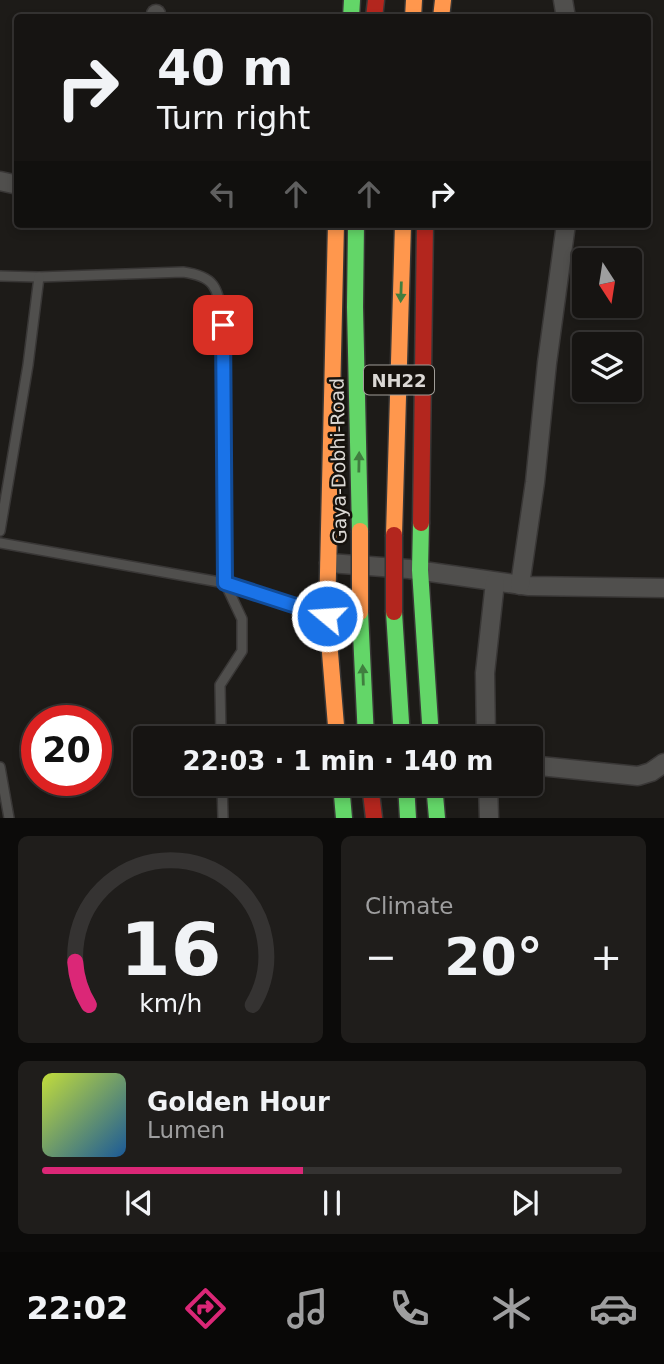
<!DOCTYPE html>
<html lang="en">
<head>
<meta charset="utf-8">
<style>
	:root { --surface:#161412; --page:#1f1d1b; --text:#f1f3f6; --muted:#9e9e9f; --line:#353332; --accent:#db2777 }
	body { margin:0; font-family:"DejaVu Sans",sans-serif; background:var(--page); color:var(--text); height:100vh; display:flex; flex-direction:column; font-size:26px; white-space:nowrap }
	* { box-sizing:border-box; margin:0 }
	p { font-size:23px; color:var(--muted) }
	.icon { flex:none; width:38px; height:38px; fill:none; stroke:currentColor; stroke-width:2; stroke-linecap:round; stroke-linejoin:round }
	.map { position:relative; height:818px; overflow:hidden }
	.panel { display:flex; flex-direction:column; gap:18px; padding:18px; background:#0c0b0a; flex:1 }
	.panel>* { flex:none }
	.top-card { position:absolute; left:14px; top:14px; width:637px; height:214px; border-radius:7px; box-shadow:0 4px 10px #0003,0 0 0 2px var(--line); background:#161412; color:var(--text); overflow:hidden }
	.needle { width:46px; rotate:168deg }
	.fabs { position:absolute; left:572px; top:248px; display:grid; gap:14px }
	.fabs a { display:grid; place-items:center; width:70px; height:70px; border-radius:7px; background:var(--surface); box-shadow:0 4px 10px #0003,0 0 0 2px var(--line); font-size:35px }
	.speed { position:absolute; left:21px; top:705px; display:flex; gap:14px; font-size:35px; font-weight:700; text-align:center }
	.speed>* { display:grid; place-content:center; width:91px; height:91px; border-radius:50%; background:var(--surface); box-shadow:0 4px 10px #0003,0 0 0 2px var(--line); line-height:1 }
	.speed .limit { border:10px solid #d22; background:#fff; color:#111 }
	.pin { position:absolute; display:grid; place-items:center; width:60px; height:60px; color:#fff; margin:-30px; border-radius:14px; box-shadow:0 4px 10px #0006 }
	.me { position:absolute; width:77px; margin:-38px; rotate:288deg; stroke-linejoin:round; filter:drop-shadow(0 0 5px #0008) }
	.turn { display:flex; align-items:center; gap:24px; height:147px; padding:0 28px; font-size:32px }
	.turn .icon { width:91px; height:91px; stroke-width:2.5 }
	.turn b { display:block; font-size:49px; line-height:60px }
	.lanes { display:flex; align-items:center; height:66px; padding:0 28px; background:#0003; justify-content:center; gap:35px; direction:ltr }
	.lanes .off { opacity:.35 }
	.big { font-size:52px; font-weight:600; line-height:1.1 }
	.panel .widget { flex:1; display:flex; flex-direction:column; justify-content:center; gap:10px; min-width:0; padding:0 24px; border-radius:10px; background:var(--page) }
	.panel .dial { align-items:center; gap:0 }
	.dial svg { height:182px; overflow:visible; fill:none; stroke:var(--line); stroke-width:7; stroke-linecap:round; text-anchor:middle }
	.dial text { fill:var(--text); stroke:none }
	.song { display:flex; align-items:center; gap:21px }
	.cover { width:84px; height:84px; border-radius:10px; background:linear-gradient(135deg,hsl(70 70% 55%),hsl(210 70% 35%)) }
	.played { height:7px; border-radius:4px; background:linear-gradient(90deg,var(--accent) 45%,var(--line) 45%) }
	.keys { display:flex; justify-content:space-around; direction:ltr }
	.heat { display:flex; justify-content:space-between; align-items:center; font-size:38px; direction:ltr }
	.panel .tiles { flex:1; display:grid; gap:18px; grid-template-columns:1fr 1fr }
	.widget:last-child { grid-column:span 2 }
	.trip { position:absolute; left:133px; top:726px; width:410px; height:70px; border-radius:7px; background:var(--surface); box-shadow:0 4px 10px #0003,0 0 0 2px var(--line); font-weight:600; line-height:70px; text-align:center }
	.menu { display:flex; height:112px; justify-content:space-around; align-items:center; background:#090807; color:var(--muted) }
	.menu .icon { width:49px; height:49px }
	.menu .on { color:var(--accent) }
	.menu b { font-size:32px; color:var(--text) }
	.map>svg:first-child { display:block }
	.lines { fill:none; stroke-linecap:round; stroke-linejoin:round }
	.lane-casing { stroke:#393736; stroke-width:12 }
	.street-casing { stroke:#393736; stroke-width:21 }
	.fast-casing { stroke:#393736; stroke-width:19 }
	.slow-casing { stroke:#393736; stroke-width:19 }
	.jam-casing { stroke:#393736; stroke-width:19 }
	.lane { stroke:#504f4d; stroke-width:9 }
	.street { stroke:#504f4d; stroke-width:18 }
	.fast { stroke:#63d668; stroke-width:16 }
	.slow { stroke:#ff974d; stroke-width:16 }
	.jam { stroke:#b3261e; stroke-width:16 }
	.slow-bridge-casing { stroke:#393736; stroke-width:19; stroke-linecap:butt }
	.jam-bridge-casing { stroke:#393736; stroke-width:19; stroke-linecap:butt }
	.slow-bridge { stroke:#ff974d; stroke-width:16 }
	.jam-bridge { stroke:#b3261e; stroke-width:16 }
	.oneway { fill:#407e3f }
	.route-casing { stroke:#114b97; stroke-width:18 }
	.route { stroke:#1a73e8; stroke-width:12 }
	.labels { text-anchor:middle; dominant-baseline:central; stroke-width:5; stroke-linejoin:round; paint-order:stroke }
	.shield { fill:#16120d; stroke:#a09d98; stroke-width:2 }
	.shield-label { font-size:18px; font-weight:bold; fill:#dbd8d4 }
	.street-label { font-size:19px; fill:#dbd8d4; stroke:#16120d }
</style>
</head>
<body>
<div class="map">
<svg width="664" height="818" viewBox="0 0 664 818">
	<rect width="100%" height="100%" fill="#1d1b18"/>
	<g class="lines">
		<defs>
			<g id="lane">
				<path d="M0 276 39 277 183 272C221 277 217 293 223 325L225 583 242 619V651L220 685 221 738"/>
				<path d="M0 531 28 365 39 277"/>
				<path d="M0 543 225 583 326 615"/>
				<path d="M0 767 9 818"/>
				<path d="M222 784 223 818"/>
			</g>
			<g id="street">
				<path d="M563 0 566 18"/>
				<path d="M156 18V14"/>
				<path d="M0 181 18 185"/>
				<path d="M329 563 409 569 529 586 664 588"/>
				<path d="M520 585 535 482 547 363 566 224"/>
				<path d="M486 738 485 673 495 582"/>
				<path d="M530 765 638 776 651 772 664 763"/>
				<path d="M488 784 489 818"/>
			</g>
			<g id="fast">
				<path d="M351 18 352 0"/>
				<path d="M356 224 355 307 360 531"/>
				<path d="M421 523 420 570 431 738"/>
				<path d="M360 612 366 738"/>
				<path d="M394 612 402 738"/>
				<path d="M341 784 344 818"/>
				<path d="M406 784 408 818"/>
				<path d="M434 784 437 818"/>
			</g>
			<g id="slow">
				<path d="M413 18 414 0"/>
				<path d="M441 18 443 0"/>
				<path d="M336 224 327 616 337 738"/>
				<path d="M394 535 403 224"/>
			</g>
			<g id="jam">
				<path d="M374 18 376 0"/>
				<path d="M421 523 425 224"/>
				<path d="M370 784 374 818"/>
			</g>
		</defs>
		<use href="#lane" class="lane-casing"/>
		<use href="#street" class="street-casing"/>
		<use href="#fast" class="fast-casing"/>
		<use href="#slow" class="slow-casing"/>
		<use href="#jam" class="jam-casing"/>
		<use href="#lane" class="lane"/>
		<use href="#street" class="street"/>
		<use href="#fast" class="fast"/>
		<use href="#slow" class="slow"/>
		<use href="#jam" class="jam"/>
		<defs>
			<path id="slow-bridge" d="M360 531V612"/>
			<path id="jam-bridge" d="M394 535V612"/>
		</defs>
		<use href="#slow-bridge" class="slow-bridge-casing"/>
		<use href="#jam-bridge" class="jam-bridge-casing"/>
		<use href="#slow-bridge" class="slow-bridge"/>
		<use href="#jam-bridge" class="jam-bridge"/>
	</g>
	<defs><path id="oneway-solid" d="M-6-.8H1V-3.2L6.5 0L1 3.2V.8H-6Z" transform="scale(1.75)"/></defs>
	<g class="oneway">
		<use href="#oneway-solid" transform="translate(401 292) rotate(92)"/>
		<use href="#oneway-solid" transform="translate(359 462) rotate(-89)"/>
		<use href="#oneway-solid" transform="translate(363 675) rotate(-92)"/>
	</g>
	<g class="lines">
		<defs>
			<path id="route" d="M223 325 225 583 327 616"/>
		</defs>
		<use href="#route" class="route-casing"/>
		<use href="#route" class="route"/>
	</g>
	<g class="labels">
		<rect class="shield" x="364" y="365.5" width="70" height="29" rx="5"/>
		<g class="shield-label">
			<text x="399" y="380">NH22</text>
		</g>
		<g class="street-label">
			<text transform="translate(338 461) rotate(-91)">Gaya-Dobhi-Road</text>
		</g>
	</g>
</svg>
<div class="fabs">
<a><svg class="needle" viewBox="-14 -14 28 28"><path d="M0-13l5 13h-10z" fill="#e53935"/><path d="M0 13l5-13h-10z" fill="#9e9e9f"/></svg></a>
<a><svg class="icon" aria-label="layers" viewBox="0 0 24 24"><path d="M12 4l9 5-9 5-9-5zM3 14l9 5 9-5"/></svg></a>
</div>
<div class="speed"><div class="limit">20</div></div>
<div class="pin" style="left:223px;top:325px;background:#d93025"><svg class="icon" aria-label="arrive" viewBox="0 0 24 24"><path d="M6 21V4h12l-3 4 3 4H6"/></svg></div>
<svg class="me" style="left:327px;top:616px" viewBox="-20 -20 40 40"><circle r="17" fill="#1a73e8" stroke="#fff" stroke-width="3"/><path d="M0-11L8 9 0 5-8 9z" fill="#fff"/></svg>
<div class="trip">22:03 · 1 min · 140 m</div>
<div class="top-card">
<div class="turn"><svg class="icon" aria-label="right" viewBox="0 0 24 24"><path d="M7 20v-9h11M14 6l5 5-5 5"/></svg><div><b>40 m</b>Turn right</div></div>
<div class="lanes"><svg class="icon off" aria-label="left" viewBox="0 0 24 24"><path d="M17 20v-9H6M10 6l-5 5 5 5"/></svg><svg class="icon off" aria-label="ahead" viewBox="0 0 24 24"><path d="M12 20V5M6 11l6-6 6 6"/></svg><svg class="icon off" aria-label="ahead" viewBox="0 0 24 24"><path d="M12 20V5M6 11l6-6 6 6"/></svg><svg class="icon" aria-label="right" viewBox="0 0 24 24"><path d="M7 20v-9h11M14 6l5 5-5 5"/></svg></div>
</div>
</div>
<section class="panel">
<div class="tiles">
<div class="widget dial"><svg viewBox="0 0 100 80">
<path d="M14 69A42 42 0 1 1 86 69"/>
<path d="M14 69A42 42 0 0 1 8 50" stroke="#db2777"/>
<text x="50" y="56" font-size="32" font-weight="700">16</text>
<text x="50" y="72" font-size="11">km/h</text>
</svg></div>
<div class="widget"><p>Climate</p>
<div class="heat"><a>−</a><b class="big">20°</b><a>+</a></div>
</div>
<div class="widget">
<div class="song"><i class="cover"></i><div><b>Golden Hour</b><p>Lumen</p></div></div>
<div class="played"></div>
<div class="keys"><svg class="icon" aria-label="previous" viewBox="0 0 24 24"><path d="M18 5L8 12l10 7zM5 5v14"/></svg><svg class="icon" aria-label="pause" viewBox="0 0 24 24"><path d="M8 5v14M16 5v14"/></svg><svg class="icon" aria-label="next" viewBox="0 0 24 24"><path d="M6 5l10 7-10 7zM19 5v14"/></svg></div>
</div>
</div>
</section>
<nav class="menu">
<b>22:02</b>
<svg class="icon on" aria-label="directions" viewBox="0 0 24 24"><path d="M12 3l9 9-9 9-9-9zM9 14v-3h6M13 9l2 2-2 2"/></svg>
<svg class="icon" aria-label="music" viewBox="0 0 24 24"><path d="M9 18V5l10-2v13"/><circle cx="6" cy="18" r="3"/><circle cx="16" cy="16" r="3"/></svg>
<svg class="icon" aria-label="phone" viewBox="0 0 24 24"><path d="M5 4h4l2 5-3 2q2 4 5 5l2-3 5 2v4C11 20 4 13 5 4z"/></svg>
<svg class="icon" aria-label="climate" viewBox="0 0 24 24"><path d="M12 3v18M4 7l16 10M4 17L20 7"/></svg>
<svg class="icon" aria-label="car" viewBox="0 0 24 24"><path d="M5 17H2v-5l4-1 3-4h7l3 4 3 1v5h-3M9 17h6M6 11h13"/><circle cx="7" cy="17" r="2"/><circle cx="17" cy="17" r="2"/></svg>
</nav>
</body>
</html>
